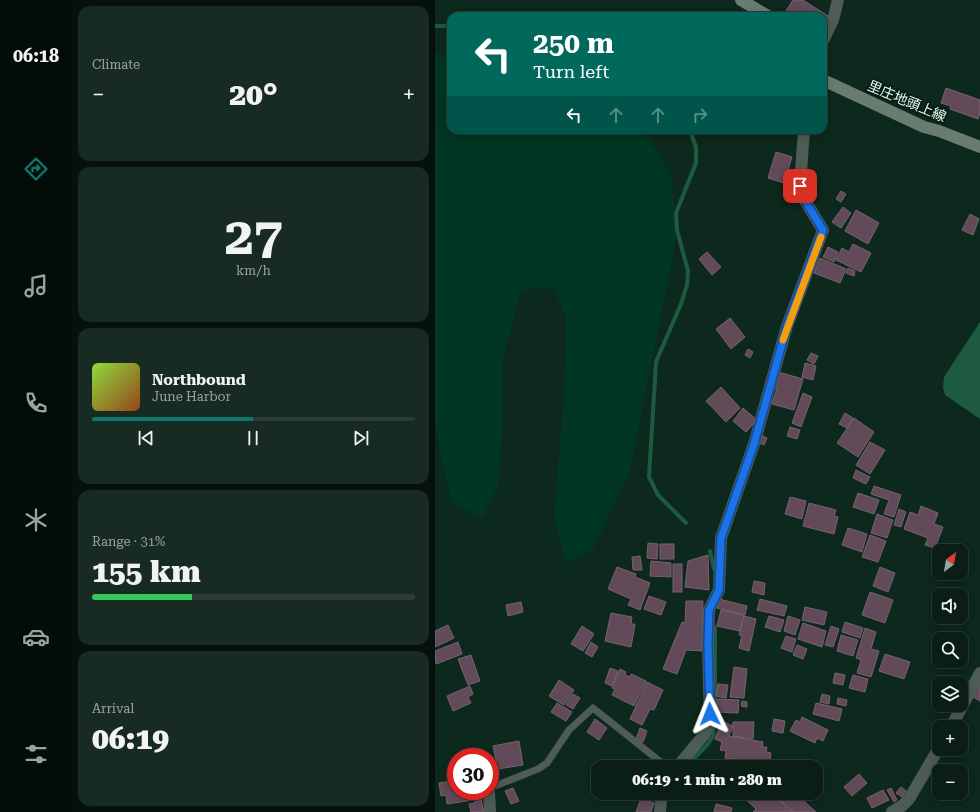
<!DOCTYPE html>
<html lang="en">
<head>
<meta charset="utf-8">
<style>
	:root { --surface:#0a1e16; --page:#182b23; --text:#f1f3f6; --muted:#99a2a1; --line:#2a3c35; --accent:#0f766e }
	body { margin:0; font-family:"Roboto Serif","Noto Sans JP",serif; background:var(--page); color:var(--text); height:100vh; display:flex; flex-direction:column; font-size:15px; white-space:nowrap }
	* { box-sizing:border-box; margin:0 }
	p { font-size:13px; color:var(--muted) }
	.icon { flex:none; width:22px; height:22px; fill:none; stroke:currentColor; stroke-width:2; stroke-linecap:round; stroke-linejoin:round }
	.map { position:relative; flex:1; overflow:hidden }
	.sheet { display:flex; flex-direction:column; gap:6px; padding:6px; background:#06100c; width:363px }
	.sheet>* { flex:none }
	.hud { position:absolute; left:12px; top:12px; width:380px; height:122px; border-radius:12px; box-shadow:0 2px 10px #0003,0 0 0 1px var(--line); background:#00695c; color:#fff; overflow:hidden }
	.needle { width:26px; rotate:31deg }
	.tools { position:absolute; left:497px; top:544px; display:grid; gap:8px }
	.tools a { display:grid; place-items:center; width:36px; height:36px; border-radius:8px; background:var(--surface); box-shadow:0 2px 10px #0003,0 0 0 1px var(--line); font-size:20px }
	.speed { position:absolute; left:12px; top:748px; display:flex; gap:8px; font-size:20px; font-weight:700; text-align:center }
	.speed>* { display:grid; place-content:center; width:52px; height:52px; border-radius:50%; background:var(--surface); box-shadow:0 2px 10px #0003,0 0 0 1px var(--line); line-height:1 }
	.speed .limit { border:6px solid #d22; background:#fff; color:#111 }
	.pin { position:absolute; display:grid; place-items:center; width:34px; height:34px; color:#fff; margin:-17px; border-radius:8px; box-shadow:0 2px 6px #0006 }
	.me { position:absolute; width:44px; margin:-22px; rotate:358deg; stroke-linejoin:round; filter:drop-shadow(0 0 3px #0008) }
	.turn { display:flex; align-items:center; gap:14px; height:84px; padding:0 20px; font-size:18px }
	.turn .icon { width:52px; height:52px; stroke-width:2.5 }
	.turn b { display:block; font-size:28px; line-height:34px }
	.lanes { display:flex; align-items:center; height:38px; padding:0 20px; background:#0003; justify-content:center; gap:20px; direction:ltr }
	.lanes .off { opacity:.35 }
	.big { font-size:30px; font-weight:800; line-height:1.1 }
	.sheet .card { flex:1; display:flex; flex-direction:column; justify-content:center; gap:6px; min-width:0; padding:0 14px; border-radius:12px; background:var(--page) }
	.sheet .dial { align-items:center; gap:0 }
	.dial b { font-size:52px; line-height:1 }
	.song { display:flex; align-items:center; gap:12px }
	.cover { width:48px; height:48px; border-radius:6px; background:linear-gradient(135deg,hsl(90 70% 55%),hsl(20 70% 35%)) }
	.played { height:4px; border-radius:2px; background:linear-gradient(90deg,var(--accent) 50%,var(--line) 50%) }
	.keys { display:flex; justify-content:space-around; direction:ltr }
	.heat { display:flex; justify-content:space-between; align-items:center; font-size:22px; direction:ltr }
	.charge { height:6px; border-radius:3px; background:linear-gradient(90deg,#34c759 31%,var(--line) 0) }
	.trip { position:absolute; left:156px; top:760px; width:232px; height:40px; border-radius:12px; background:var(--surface); box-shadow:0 2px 10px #0003,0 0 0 1px var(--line); font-weight:800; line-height:40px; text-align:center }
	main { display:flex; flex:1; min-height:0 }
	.tab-bar { display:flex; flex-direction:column; width:72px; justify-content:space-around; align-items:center; background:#040c09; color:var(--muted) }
	.tab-bar .icon { width:28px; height:28px }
	.tab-bar .on { color:var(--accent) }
	.tab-bar b { font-size:18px; color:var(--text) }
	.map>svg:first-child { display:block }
	.green { fill:#003623 }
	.water { fill:#1e5a42 }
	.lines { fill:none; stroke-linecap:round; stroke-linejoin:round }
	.stream { stroke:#1e5a42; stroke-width:4 }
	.building { fill:#624a59; stroke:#796170 }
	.lane { stroke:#4f5b55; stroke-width:7 }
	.street { stroke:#4f5b55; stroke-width:12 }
	.secondary { stroke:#697c72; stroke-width:12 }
	.route-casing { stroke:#114b97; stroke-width:10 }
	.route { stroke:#1a73e8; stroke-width:7 }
	.slow { stroke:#f59e0b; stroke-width:7 }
	.labels { text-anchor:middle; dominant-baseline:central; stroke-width:4; stroke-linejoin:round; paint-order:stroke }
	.street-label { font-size:14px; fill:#eaf9f1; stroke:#041e13 }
</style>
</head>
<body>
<main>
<nav class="tab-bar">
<b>06:18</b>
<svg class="icon on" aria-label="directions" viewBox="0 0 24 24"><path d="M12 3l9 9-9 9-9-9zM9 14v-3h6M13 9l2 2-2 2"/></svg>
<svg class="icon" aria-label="music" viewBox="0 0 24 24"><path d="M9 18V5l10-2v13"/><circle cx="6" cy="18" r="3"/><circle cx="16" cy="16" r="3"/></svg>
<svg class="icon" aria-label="phone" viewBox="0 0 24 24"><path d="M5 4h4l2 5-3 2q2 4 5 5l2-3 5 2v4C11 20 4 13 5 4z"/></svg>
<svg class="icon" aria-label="climate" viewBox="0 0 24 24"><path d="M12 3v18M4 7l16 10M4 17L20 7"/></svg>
<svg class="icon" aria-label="car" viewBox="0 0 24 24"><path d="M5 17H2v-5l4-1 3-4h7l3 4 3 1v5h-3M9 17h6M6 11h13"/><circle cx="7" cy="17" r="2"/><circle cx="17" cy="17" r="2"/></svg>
<svg class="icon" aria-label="filters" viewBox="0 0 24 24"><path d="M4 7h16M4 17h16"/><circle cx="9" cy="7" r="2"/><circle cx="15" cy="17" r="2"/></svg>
</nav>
<section class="sheet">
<div class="card"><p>Climate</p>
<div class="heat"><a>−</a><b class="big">20°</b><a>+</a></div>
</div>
<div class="card dial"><b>27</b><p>km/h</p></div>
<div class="card">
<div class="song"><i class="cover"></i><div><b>Northbound</b><p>June Harbor</p></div></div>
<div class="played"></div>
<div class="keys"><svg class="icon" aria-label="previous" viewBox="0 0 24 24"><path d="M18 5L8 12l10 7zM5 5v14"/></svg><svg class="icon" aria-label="pause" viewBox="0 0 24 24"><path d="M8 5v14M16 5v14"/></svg><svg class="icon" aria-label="next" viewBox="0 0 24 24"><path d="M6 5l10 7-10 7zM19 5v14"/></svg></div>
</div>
<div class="card"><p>Range · 31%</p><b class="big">155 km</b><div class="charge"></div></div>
<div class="card"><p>Arrival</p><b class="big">06:19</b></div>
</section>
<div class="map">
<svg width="545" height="812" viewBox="0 0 545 812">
	<rect width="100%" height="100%" fill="#0d281d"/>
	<path class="green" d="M0 53 16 56V130H209L237 176 241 240 194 475 157 551 131 564 119 515 129 398 131 318 119 289H87L67 361 68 411 64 483 47 518 16 502 0 426Z"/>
	<path class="water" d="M545 322V419L510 395 508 388 509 377Z"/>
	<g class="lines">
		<g class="stream">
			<path d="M0 26H16"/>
			<path d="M251 523 223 495 214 477 221 362 246 304 252 285 253 271 242 230 241 213 261 163V147L256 134 253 130"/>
			<path d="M275 551 279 569"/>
			<path d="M280 627V709"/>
			<path d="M251 767 273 744 278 736 279 725"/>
		</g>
	</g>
	<g class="building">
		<path d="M358 0H368L393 16 388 24V16H353L349 14Z"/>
		<path d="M511 88 545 100V113L543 119 515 109 516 106 506 103Z"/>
		<path d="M341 152 357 157 349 183 333 178Z"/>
		<path d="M406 191 411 194 406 202 401 199Z"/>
		<path d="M408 207 416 213 406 228 397 222Z"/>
		<path d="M421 210 444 223 433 244 410 231Z"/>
		<path d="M535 214 544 219 538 235 527 230Z"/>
		<path d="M418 244 436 253 426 272 401 260 407 248 414 252Z"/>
		<path d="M393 247 403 252 399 262 388 257Z"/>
		<path d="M272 252 286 267 277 275 264 259Z"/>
		<path d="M385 258 411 269 405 283 379 273Z"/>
		<path d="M413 268 420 271 419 276 411 273Z"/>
		<path d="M295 318 310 337 296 349 281 329Z"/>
		<path d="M313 349 318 352 315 358 310 355Z"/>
		<path d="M376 353 383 356 379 364 372 360Z"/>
		<path d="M370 363 381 366 378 380 367 377Z"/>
		<path d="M343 372 368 379 359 410 337 404 342 389 338 388Z"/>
		<path d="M286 387 305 408 291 422 271 401Z"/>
		<path d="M368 393 377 397 366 427 357 423Z"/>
		<path d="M308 408 322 420 311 432 298 421Z"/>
		<path d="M410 413 418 418 412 428 404 424Z"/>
		<path d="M419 418 439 432 423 457 402 443Z"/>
		<path d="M355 427 365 430 362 439 352 436Z"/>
		<path d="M328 436 332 438 329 445 324 443Z"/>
		<path d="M435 442 450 450 435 474 421 465Z"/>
		<path d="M421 470 435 477 431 484 418 478Z"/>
		<path d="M439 486 466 495 459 517 449 514 454 500 436 494Z"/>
		<path d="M423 493 444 500 439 514 418 507Z"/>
		<path d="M355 497 371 501 367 519 350 514Z"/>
		<path d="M374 503 401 510 399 516 403 517 399 534 368 526Z"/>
		<path d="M486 506 503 513 499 524 508 527 500 548 490 545 493 538 469 529 475 512 483 515Z"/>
		<path d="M464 509 471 512 466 527 459 525Z"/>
		<path d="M442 514 458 520 452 538 436 533Z"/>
		<path d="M413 528 432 534 427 552 407 545Z"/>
		<path d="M435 535 451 541 443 562 427 557Z"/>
		<path d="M213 543 223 544 222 559 212 558Z"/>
		<rect x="225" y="544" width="14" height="15"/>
		<path d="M273 555 274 590 250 587 253 561Z"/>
		<path d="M205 556 207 570H198L197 557Z"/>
		<path d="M216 561 236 563V577L215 576Z"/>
		<rect x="238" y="564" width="9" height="28"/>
		<path d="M182 567 201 574 200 577 215 583 205 610 193 605 196 599 173 589Z"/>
		<path d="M445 567 460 573 453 592 438 586Z"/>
		<path d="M319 581 330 583 329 595 317 592Z"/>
		<path d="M435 592 458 600 450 623 427 615Z"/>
		<path d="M214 596 231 602 226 615 209 609Z"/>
		<path d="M284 599 312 606 310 615 282 608Z"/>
		<path d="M325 599 352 606 349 616 322 610Z"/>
		<path d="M251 601H268L267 651 251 650 242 674 228 669 247 622 250 623Z"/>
		<path d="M86 602 88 612 73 616 71 605Z"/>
		<path d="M370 607 392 612 389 625 367 620Z"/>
		<path d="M286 610 309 615 305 631 282 626Z"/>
		<path d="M176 613 197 617 196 624H200L196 647 170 641Z"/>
		<path d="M309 616 321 619 314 651 304 648 307 635H304Z"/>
		<path d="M334 616 349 620 345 632 330 627Z"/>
		<path d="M353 616 365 620 360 635 349 631Z"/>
		<path d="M410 622 428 628 425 638 407 632Z"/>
		<path d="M368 623 391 631 387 647 363 639Z"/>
		<path d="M13 625 19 638 0 647V631Z"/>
		<path d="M147 626 159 634 148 651 136 644Z"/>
		<path d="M396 626 404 629 398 647 390 645Z"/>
		<path d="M430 628 441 632 436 649 444 651 436 677 422 673 426 660 421 658Z"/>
		<path d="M406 635 423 640 418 656 402 651Z"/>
		<path d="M351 636 361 639 357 652 346 648Z"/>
		<path d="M23 642 27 654 1 664 0 651Z"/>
		<path d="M156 642 163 647 157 657 150 653Z"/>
		<path d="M362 645 372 649 368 659 358 655Z"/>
		<path d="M450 654 475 662 469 679 444 671Z"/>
		<path d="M36 655 45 681 33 685 23 659Z"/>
		<path d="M299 667 312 669 309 698 295 697Z"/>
		<path d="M175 668 183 671 177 686 170 683Z"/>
		<path d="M185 669 191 672 190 675 195 677 196 674 211 681 199 706 177 695 180 689 177 688Z"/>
		<path d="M400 673 410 675 408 685 398 683Z"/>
		<path d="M418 675 433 679 430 692 414 688Z"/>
		<path d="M124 680 139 690 129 705 114 696Z"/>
		<path d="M212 682 228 690 219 710 215 709 207 725 195 719Z"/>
		<path d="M545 682V701L538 697Z"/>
		<path d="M283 684 293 685 291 698 281 696Z"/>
		<path d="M35 686 38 694 33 697 36 703 18 711 12 696Z"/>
		<path d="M138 694 145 698 138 709 131 705Z"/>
		<path d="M387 694 395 696 394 704 385 702Z"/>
		<path d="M403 698 412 700 411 706 402 704Z"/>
		<path d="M282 699 304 700 303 713 282 712Z"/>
		<path d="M307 701 312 702V707L306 706Z"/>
		<path d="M122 703 137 712 131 721 116 712Z"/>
		<path d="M381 703 407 709 404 721 378 714Z"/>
		<path d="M367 717 393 730 388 741 382 738 380 743 355 731 361 720 365 722Z"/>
		<path d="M160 719 172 728 164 740 152 732Z"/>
		<path d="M339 719 350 721 348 733 337 731Z"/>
		<path d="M287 721 298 726 294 736 328 742 327 747H332L331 752 336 753 334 767H313L314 761 290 758 291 751 285 750 287 742 280 739Z"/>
		<path d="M298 722H319L318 739 298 736Z"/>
		<path d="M205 728 212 731 208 742 201 739Z"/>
		<path d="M84 741 88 765 63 769 58 746Z"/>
		<path d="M424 774 432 783 417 796 409 787Z"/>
		<path d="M21 776V785H20L18 777Z"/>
		<path d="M17 781 18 788H21V791H37L38 800 12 804 11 795 6 796 4 783Z"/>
		<path d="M466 787 471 791 467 797 461 793Z"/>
		<path d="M78 788 84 801 76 804 70 791Z"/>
		<path d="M456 788 462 800 459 802 452 790Z"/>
		<path d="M448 790 454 800 437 808 432 798Z"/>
		<path d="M304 793H336L357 812H318L321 809Z"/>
		<path d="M337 793H360L381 812H358Z"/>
		<path d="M46 799 49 812H36L34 804 40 803V800Z"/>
		<path d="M206 799 219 803 216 812H201Z"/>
		<path d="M281 804 297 808 296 812H279Z"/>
	</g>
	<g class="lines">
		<path class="lane" d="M55 788 103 769 112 763 134 730 158 708 232 767"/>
		<g class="street">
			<path d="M388 41 398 20 403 0"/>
			<path d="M516 727 545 673"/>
			<path d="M242 767 269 735 275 723 273 645 274 610 284 590 286 538 319 444 352 326 388 230 369 199 365 186 369 130"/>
			<path d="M54 791 55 812"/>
			<path d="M225 812 226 801 227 793"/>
			<path d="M457 812 467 806 474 799 504 748"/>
		</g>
		<g class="secondary">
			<path d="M306 0 333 16"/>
			<path d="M388 80 489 127 504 131 545 147"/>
		</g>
	</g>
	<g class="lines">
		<defs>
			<path id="route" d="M275 714 273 645 274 610 284 590 286 538 319 444 352 326 388 230 369 199 365 186"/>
		</defs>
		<use href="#route" class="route-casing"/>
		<use href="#route" class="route"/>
		<path class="slow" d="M348 340 386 237"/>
	</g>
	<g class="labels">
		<g class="street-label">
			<text transform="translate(472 101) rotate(23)">里庄地頭上線</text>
		</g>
	</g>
</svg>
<div class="tools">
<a><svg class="needle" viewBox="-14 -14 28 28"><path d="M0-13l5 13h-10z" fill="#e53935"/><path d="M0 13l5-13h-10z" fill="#99a2a1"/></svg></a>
<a><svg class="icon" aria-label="sound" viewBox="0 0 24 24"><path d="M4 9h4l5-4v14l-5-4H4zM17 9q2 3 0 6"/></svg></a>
<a><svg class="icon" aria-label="search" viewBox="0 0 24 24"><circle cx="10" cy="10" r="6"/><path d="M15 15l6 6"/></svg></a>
<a><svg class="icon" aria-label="layers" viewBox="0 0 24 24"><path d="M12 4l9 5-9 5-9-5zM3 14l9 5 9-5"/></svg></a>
<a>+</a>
<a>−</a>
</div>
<div class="speed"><div class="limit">30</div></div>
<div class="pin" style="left:365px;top:186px;background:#d93025"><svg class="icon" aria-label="arrive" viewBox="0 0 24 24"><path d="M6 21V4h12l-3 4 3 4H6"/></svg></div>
<svg class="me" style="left:275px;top:714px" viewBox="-20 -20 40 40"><path d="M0-17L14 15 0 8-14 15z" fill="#1a73e8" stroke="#fff" stroke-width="4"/></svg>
<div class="trip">06:19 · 1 min · 280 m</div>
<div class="hud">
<div class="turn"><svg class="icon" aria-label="left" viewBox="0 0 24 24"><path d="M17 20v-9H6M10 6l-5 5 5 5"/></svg><div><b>250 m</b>Turn left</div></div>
<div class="lanes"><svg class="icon" aria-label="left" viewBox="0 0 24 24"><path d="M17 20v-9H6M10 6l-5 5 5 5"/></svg><svg class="icon off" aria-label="ahead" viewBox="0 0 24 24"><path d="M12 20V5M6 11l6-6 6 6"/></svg><svg class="icon off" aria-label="ahead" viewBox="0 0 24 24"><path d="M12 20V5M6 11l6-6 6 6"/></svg><svg class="icon off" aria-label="right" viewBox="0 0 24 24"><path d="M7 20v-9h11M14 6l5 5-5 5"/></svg></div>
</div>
</div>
</main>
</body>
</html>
